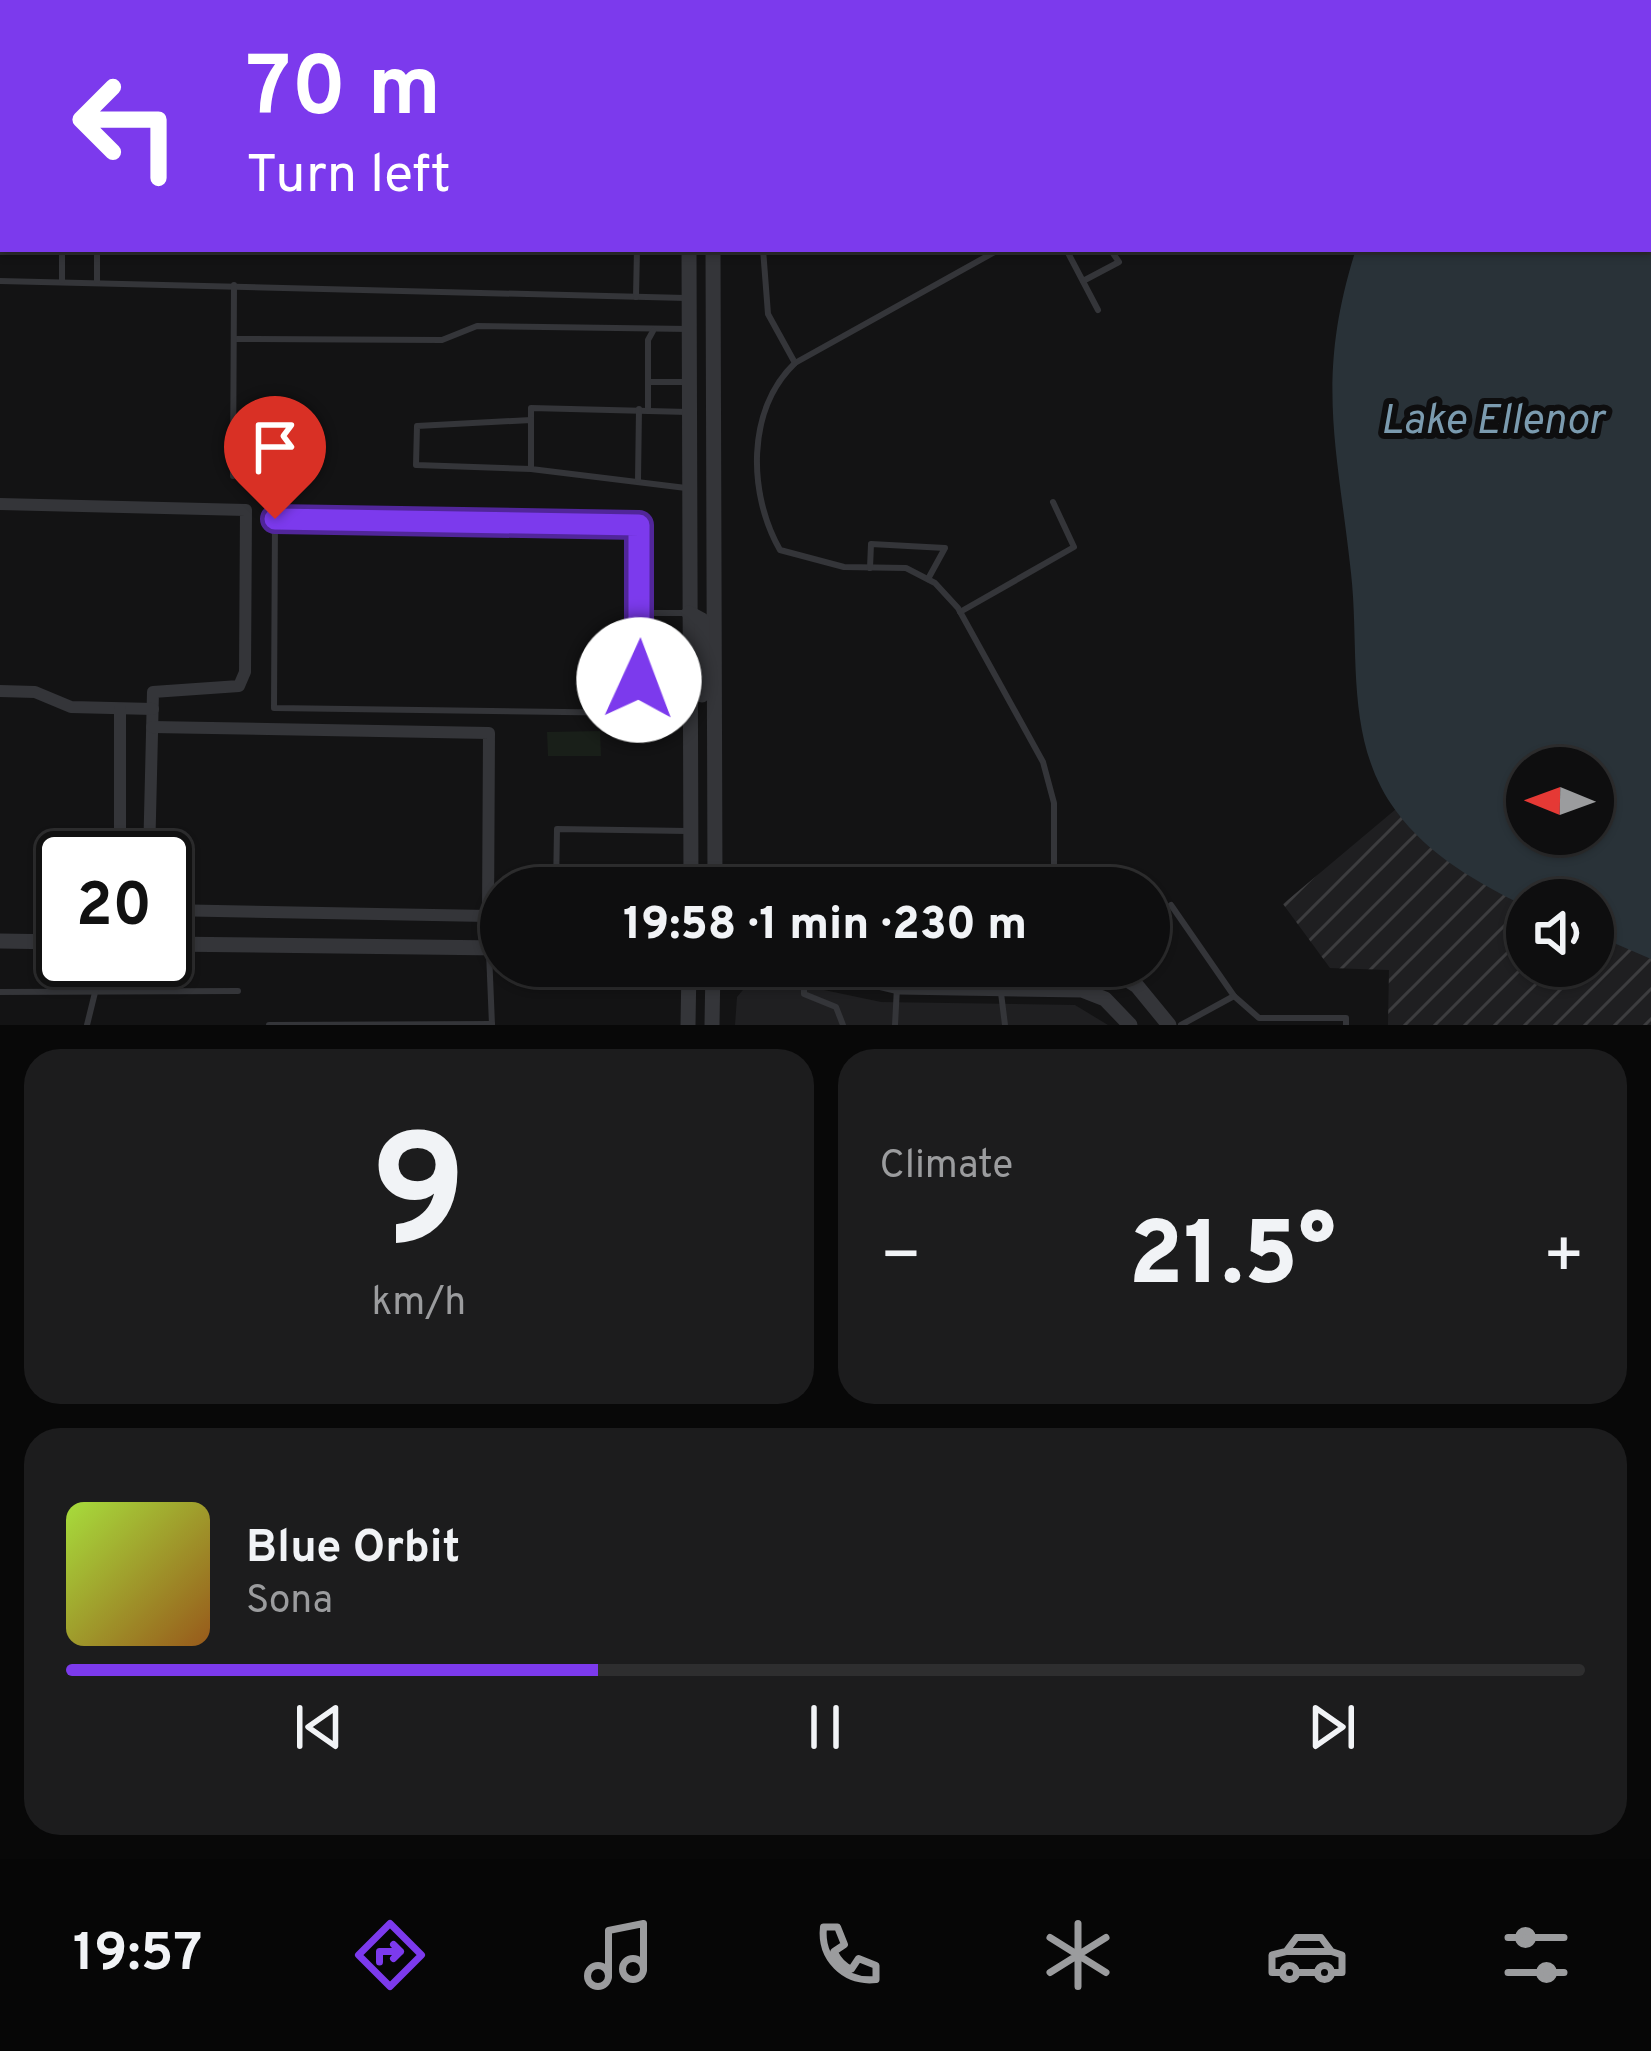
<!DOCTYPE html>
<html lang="en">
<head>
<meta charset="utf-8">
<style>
	:root { --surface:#0e0e0f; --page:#1c1c1d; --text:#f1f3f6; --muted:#9b9c9e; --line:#2e2e2f; --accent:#7c3aed }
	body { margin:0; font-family:Overpass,sans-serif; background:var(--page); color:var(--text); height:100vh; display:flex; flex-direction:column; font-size:45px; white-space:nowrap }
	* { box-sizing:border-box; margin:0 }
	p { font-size:39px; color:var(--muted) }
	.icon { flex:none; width:66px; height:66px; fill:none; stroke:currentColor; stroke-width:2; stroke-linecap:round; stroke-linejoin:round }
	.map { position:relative; height:1025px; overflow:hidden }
	.details { display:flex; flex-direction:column; gap:24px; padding:24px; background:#080808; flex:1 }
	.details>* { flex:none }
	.guide { position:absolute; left:0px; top:0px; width:1653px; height:252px; box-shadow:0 3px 9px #0004,0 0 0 3px var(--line); background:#7c3aed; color:#fff; overflow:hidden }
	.needle { width:78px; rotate:271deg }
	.tools { position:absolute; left:1506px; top:747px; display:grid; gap:24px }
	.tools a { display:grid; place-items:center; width:108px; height:108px; border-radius:50%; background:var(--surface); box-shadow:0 3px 9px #0004,0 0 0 3px var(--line); font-size:60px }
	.speed { position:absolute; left:36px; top:831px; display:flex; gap:24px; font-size:60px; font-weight:700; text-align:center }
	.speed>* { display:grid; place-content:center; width:156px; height:156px; border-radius:50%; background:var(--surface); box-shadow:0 3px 9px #0004,0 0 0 3px var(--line); line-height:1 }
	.speed .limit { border:6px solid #111; border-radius:18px; background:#fff; color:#111 }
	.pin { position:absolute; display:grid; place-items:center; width:102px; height:102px; color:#fff; margin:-123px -51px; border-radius:50% 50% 50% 0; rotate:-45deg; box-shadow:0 0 12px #0007 }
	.pin .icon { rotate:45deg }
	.me { position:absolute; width:132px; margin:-66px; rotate:2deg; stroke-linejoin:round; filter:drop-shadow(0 0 9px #0008) }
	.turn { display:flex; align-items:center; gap:42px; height:252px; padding:0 48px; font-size:54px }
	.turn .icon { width:156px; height:156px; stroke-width:2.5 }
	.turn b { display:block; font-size:84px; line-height:102px }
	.big { font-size:90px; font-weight:800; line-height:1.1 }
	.details .widget { flex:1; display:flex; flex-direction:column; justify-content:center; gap:18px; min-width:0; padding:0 42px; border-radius:36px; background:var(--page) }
	.details .dial { align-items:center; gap:0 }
	.dial b { font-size:156px; line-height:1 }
	.song { display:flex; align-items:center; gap:36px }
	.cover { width:144px; height:144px; border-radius:18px; background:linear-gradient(135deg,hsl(80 70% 55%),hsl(30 70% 35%)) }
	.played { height:12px; border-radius:6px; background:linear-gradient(90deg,var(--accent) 35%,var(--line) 35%) }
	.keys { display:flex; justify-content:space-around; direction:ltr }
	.heat { display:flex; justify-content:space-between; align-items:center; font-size:66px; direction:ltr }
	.details .tiles { flex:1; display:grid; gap:24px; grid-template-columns:1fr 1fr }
	.widget:last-child { grid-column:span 2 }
	.trip { position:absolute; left:480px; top:867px; width:690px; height:120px; border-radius:60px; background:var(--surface); box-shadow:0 3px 9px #0004,0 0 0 3px var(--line); font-weight:800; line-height:120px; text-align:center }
	.menu { display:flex; height:192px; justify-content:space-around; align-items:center; background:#060606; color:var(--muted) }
	.menu .icon { width:84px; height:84px }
	.menu .active { color:var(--accent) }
	.menu b { font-size:54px; color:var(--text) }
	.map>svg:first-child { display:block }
	.built { fill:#1f1f21 }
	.industrial { fill:url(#industrial-furrows); fill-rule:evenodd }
	.pitch { fill:#191f19 }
	.water { fill:#293238; fill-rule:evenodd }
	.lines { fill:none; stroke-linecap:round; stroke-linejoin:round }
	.service { stroke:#343539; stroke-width:6 }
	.minor { stroke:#343539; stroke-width:12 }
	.tertiary { stroke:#343539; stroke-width:15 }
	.route-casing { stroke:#51269a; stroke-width:30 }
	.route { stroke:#7c3aed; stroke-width:21 }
	.labels { text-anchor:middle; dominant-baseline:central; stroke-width:12; stroke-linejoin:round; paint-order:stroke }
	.water-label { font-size:42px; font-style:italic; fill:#7b9baf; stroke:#0e0e0f }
</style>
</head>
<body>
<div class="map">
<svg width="1651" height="1025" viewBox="0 0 1651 1025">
	<defs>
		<pattern id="industrial-furrows" width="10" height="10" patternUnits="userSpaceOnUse" patternTransform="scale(3)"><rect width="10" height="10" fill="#1f1f21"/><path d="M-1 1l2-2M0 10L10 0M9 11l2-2" fill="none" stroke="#3d3d3f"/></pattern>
	</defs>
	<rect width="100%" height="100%" fill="#131314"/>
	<path class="built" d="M786 982 881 1002 1075 1005 1108 1025H735L737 997 747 985Z"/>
	<g class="industrial">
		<path d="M740 0H1467L740 3Z"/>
		<path d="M1452 762 1527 834 1651 894V1025H1388L1389 970 1330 968 1283 904ZM1527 900H1593V966H1527Z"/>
	</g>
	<path class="pitch" d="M600 731 601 756H548L547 732Z"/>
	<path class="water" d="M1426 0H1651V959L1593 934V900H1527V907C1478 883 1429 856 1396 811 1344 741 1360 654 1351 573 1337 445 1315 378 1356 249H1650V3ZM1527 768H1593V834H1527Z"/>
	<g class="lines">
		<g class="service">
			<path d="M67 3V0"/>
			<path d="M102 3V0"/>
			<path d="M639 3V0"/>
			<path d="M1158 3V0"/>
			<path d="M763 249 768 314 795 363"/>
			<path d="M1000 249 795 363C746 410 748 494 780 550L844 567 906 568 935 583 958 608 1043 762 1054 803V888"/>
			<path d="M1066 249 1098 310"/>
			<path d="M0 281 686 298"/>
			<path d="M62 281V249"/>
			<path d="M97 281V249"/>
			<path d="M1083 281 1119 262 1110 249"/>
			<path d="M636 297 637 249"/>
			<path d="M234 339 442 340 477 326 689 329"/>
			<path d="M648 382H686"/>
			<path d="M648 410V340L653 331"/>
			<path d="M531 420V408L688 412"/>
			<path d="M531 469 416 465 417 426 531 420V469L686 488"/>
			<path d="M233 476 234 285"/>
			<path d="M638 480 639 409"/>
			<path d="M275 519 639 525 638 713 274 708Z"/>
			<path d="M870 568 871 544 945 548 928 579"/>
			<path d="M960 612 1074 547 1053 502"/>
			<path d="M642 613H686"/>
			<path d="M557 872 657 875 660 888 691 878"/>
			<path d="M556 888 557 829 687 831"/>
			<path d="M597 888V873"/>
			<path d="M1171 905 1234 996 1181 1025"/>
			<path d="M489 952 492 1025"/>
			<path d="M804 966V994L836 1007 843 1025"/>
			<path d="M0 992 238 991"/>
			<path d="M1001 993 1005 1025"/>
			<path d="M1234 996 1259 1018H1346V1025"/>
			<path d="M87 1025 103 960"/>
			<path d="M269 1025 492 1024"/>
			<path d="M895 1025 897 987"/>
		</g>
		<g class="minor">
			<path d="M0 504 246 510 245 672 239 686 153 692 149 858"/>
			<path d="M0 691 35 692 71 707 153 709"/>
			<path d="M152 727 489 733 488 916 165 910"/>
			<path d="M120 858V709"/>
			<path d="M1052 986 1053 966"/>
			<path d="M920 987 921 966"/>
		</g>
		<g class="tertiary">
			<path d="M691 3V0"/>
			<path d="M716 3V0"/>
			<path d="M689 249 691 888"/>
			<path d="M713 249 715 888"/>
			<path d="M689 613 702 620V695"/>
			<path d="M0 941 63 942"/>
			<path d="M165 944 501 948"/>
			<path d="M810 966 899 987 1082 990 1105 999 1130 1025"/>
			<path d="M1106 966 1137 986 1169 1025"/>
			<path d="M688 1025 689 966"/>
			<path d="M712 1025 713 966"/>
		</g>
	</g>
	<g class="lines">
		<defs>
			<path id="route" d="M275 519 639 525V680"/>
		</defs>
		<use href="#route" class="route-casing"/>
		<use href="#route" class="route"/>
	</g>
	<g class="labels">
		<g class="water-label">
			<text x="1492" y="422">Lake Ellenor</text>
		</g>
	</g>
</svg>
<div class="tools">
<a><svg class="needle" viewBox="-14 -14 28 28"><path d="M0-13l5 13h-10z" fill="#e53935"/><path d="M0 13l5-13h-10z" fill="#9b9c9e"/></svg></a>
<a><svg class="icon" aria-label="sound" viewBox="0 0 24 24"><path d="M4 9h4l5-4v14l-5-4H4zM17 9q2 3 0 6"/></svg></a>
</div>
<div class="speed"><div class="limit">20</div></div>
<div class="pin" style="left:275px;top:519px;background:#d93025"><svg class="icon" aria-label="arrive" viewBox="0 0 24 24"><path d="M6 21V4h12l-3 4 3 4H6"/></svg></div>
<svg class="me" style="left:639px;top:680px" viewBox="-20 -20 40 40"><circle r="19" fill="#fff"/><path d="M0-13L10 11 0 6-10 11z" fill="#7c3aed"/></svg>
<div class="trip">19:58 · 1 min · 230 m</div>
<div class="guide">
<div class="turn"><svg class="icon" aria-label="left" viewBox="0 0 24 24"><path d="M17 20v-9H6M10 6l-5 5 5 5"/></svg><div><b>70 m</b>Turn left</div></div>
</div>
</div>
<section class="details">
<div class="tiles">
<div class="widget dial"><b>9</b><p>km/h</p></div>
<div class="widget"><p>Climate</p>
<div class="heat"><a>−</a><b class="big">21.5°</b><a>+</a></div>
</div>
<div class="widget">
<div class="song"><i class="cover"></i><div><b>Blue Orbit</b><p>Sona</p></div></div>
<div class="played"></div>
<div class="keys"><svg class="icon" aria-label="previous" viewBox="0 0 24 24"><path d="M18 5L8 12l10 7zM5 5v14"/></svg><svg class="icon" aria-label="pause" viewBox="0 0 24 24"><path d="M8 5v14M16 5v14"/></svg><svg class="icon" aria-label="next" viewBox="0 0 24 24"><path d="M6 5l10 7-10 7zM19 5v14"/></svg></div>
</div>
</div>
</section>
<nav class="menu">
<b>19:57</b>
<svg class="icon active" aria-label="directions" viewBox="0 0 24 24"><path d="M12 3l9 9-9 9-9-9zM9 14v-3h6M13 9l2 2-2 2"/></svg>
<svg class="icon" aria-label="music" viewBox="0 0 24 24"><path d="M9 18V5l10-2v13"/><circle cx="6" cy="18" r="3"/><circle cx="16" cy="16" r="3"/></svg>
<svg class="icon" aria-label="phone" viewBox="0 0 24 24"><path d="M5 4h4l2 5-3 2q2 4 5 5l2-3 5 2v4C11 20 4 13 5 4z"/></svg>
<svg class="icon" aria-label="climate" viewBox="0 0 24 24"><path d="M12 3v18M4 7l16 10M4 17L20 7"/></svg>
<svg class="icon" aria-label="car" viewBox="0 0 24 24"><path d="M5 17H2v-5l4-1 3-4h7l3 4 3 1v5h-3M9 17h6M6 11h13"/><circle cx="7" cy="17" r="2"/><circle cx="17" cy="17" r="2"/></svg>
<svg class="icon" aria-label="filters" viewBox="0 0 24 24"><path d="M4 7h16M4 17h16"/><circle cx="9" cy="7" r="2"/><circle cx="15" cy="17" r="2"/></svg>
</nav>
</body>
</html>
